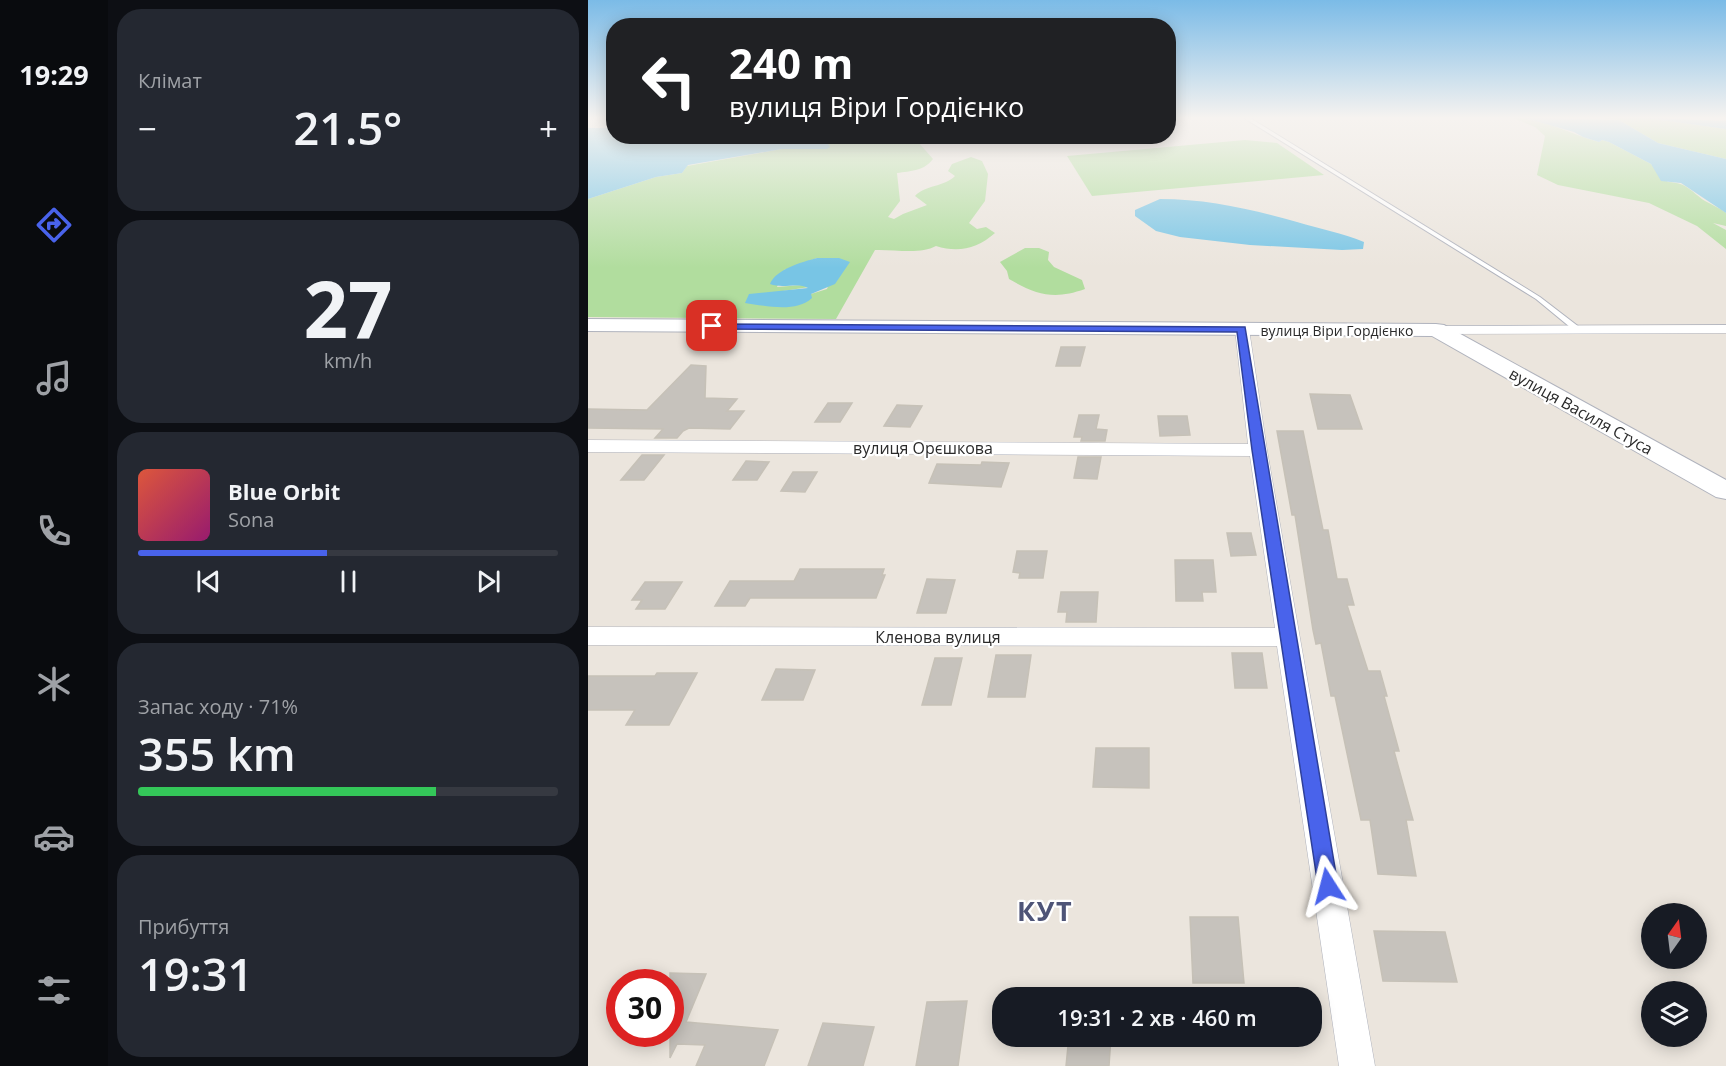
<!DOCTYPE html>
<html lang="uk">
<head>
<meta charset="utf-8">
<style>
	:root { --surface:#171b24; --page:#242831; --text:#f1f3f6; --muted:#9ea1a6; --line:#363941; --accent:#4963eb }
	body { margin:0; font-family:"Open Sans",sans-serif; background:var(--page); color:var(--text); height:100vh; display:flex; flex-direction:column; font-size:22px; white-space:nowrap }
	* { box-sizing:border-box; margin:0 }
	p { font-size:20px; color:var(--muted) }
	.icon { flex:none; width:33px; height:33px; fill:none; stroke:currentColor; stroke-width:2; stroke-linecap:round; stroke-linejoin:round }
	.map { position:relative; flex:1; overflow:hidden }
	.side { display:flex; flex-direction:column; gap:9px; padding:9px; background:#0d0f14; width:480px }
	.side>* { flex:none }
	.top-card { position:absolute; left:18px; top:18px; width:570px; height:126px; border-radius:24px; box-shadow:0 3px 15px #0003; background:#202124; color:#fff; overflow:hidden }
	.needle { width:39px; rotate:14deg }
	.tools { position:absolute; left:1053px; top:903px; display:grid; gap:12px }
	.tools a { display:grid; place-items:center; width:66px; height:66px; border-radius:50%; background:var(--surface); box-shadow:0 3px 15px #0003; font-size:30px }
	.speed { position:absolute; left:18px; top:969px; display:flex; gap:12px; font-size:30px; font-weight:700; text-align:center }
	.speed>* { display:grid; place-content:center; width:78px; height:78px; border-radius:50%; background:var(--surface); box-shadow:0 3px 15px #0003; line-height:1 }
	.speed .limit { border:9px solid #d22; background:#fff; color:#111 }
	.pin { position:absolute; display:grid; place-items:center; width:51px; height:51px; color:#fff; margin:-26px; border-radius:12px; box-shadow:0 3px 9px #0006 }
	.me { position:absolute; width:66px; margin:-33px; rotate:351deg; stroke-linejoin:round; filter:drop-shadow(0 0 4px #0008) }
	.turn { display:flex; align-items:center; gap:21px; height:126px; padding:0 24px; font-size:27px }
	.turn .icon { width:78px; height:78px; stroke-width:2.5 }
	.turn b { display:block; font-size:42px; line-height:51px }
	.big { font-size:45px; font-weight:600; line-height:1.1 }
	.side .card { flex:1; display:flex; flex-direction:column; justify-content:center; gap:9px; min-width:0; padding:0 21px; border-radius:24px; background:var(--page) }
	.side .dial { align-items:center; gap:0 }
	.dial b { font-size:78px; line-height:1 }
	.song { display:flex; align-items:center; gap:18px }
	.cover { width:72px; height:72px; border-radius:9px; background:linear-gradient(135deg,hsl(10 70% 55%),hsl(320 70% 35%)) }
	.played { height:6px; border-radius:3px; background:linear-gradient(90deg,var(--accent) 45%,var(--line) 45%) }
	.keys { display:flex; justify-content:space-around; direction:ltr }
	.heat { display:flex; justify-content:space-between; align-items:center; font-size:33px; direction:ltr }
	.charge { height:9px; border-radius:4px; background:linear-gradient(90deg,#34c759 71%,var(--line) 0) }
	.trip { position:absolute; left:404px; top:987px; width:330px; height:60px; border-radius:24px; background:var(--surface); box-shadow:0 3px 15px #0003; font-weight:600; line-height:60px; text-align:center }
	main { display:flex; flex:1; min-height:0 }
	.tab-bar { display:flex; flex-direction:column; width:108px; justify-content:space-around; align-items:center; background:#090b0e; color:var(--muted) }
	.tab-bar .icon { width:42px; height:42px }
	.tab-bar .on { color:var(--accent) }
	.tab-bar b { font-size:27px; color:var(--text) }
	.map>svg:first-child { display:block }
	.green { fill:#b1dd9e; fill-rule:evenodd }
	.water { fill:#78c5e5 }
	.building { fill:#c6c2bc; stroke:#c6c1b7; stroke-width:1.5 }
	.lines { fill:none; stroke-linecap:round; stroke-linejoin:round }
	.lane-casing { stroke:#b0b3bd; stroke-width:2 }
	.street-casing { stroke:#b0b3bd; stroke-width:1 }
	.secondary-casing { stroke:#b0b3bd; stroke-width:2 }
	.lane { fill:#fff; fill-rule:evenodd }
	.street { fill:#fff; fill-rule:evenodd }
	.secondary { fill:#fff; fill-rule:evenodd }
	.route { fill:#4963eb; stroke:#2f4099; stroke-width:1.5 }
	.labels { text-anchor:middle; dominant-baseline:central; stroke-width:4.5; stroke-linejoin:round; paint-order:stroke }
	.far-street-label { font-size:14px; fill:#2a2a2a; stroke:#fff }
	.street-label { font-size:16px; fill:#2a2a2a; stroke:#fff }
	.near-district-label { font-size:27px; font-weight:bold; letter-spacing:1.5px; fill:#4e5477; stroke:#fff }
</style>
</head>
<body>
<main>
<nav class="tab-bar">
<b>19:29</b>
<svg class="icon on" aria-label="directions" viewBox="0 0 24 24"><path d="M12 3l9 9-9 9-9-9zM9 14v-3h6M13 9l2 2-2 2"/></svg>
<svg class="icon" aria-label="music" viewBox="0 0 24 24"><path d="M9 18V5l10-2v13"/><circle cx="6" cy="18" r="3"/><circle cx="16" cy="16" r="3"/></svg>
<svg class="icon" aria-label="phone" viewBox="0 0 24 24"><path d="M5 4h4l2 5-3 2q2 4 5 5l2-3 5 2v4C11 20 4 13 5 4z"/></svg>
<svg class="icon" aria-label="climate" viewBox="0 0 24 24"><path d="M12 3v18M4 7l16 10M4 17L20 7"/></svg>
<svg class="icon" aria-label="car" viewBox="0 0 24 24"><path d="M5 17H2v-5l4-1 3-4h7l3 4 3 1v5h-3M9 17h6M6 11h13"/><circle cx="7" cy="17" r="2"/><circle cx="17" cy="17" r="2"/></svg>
<svg class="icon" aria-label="filters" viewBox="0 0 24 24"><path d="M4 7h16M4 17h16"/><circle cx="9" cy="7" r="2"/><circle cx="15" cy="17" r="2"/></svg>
</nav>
<section class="side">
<div class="card"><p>Клімат</p>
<div class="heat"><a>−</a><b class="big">21.5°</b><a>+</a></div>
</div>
<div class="card dial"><b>27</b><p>km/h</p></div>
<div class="card">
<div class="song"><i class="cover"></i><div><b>Blue Orbit</b><p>Sona</p></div></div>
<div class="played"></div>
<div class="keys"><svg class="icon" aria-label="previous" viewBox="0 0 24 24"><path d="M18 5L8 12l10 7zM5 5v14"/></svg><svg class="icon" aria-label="pause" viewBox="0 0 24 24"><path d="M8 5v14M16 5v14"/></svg><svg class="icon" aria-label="next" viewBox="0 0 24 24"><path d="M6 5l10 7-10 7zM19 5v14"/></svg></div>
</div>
<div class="card"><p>Запас ходу · 71%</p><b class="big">355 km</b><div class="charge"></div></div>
<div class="card"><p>Прибуття</p><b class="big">19:31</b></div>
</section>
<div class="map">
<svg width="1138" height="1066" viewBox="0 0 1138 1066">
	<rect width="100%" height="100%" fill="#ebe5dd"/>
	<g class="green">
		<path d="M925 118C956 118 982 134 1011 142L1014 140 1021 142 1063 164 1080 182C1100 183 1102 191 1117 201 1124 205 1132 208 1138 213V226L1125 223 1138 230V249L1109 226 1061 203 970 185 949 175 957 136 947 127Z"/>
		<path d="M1015 118H1059L1138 129V159L1070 143 1031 120Z"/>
		<path d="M219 137H321L331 143 345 159C336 171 323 171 309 173L312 201 300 217 306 219 315 214 339 205 327 196C337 185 356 187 367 176L360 171 364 164 383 157 394 161 400 174 397 201 381 223 389 229 398 227 407 233C389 249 370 253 348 246 332 255 305 249 287 250L248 319 0 317V199L68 177 94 173 99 166 194 149H239V145L247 137 221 140 222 137ZM229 258H251L239 289 223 294 195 291 221 287 214 285 189 287 196 270Z"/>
		<path d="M657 140 689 143 736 175 504 196 479 156Z"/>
		<path d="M437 248H451L461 252 460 260 466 267 494 280 497 289C466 300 449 295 421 279L419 271 412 262Z"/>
	</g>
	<g class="water">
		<path d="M937 118 1031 120 1070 143 1138 159V213L1093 183 1073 181 1063 164 1021 142 1014 140 1011 142 995 137 986 132Z"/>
		<path d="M1059 118 1138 121V129Z"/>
		<path d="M0 128H25L26 136H195C204 139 213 135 222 137L221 140C231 141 243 135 251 139L240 144 242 147 239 149H194L100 165 94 173 68 177 0 199Z"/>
		<path d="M572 199C619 199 663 209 709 222 732 229 754 233 776 242L775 249 754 250 662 245 592 237 568 231 547 216V210Z"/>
		<path d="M229 258H251L262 262 247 284 223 294 224 298C208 313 178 306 157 303L161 294 220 288C210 282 195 289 182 284 188 269 214 262 229 258Z"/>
	</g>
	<g class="building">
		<path d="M473 347H497L492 366H468Z"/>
		<path d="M103 365 118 366 117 398 149 399 139 411H156L142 429 101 428 95 431 89 438H67L75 429 0 428V409L59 410Z"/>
		<path d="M722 394 762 395 774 429H730Z"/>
		<path d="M240 403H264L252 422H227Z"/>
		<path d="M309 405 334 406 322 427 296 426Z"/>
		<path d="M491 415H511L508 429 519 430 517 441H493L494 437H486Z"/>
		<path d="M570 416H599L602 435 572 436Z"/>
		<path d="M689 431H715L735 530H740L749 579H759L766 605H759L780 671H792L799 696H796L811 751H806L825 820H818L828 876 790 874 782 820H773L747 696H743L733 643 728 644 725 630 707 515H704Z"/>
		<path d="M54 455H76L56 480H33Z"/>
		<path d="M490 457H513L509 479 486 478Z"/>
		<path d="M158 461 181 462 169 480H145Z"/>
		<path d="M394 462 421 463 413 487 341 483 349 464 393 465Z"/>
		<path d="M205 472H229L217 492 193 491Z"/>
		<path d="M639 533H663L668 555 643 556Z"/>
		<path d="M429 551H459L455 578H431L432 573 425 572Z"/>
		<path d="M587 560H625L628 592H614L615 601H588Z"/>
		<path d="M212 569H296L294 575H297L288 598H162L157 606H127L142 581H206Z"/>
		<path d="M339 579 367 580 358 613H329Z"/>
		<path d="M57 582H94L77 609H48L54 600H44Z"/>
		<path d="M473 592H510L508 622H478L479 612H470Z"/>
		<path d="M644 653H674L679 688H647Z"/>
		<path d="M408 655H443L437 697H400Z"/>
		<path d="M347 658H374L363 705H334Z"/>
		<path d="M188 669 227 670 215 700H174Z"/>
		<path d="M69 673H109L81 725H38L47 710H0V676H67Z"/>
		<path d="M508 748H561V788L505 787Z"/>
		<path d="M602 917H650L656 983H605Z"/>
		<path d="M786 931 857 932 869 982 795 981Z"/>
		<path d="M82 973 118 974 98 1022 190 1030 176 1066H108L117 1045 89 1044 82 1058Z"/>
		<path d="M379 1001 370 1066H328L339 1002Z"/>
		<path d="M235 1023 286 1027 275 1066H220Z"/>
		<path d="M481 1036H523L521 1066H478Z"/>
	</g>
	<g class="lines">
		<defs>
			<path id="lane" d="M656 118H662L952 297 995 330 988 332 948 299Z"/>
			<g id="street">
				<path d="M654 325 661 329 679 450 787 1066H751L689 646 0 645V627L687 628 662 456 0 452V440L660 444 647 329Z"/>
				<path d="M1138 325V333L848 334 841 330 848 326Z"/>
			</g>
			<path id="secondary" d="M0 319 848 324 856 325 1138 480V499L1128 497 844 336 0 331Z"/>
		</defs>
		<use href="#lane" class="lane-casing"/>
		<use href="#street" class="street-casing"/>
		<use href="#secondary" class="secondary-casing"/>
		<use href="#lane" class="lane"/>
		<use href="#street" class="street"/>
		<use href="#secondary" class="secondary"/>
	</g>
	<linearGradient id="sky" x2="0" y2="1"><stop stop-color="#7bbbe7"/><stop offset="0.44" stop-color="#f6f3f0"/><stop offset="1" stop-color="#f6f3f0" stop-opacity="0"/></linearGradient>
	<rect width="1138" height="268" fill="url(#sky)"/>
	<path class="route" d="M121 324 657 327 750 886 747 892 740 895 733 892 730 886 664 450 649 332 124 329 121 328Z"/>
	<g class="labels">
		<g class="far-street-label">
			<text x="749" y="330">вулиця Віри Гордієнко</text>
		</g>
		<g class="street-label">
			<text transform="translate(993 411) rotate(29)">вулиця Василя Стуса</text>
			<text x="335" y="448">вулиця Орєшкова</text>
			<text x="350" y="637">Кленова вулиця</text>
		</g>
		<g class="near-district-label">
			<text x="457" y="910">КУТ</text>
		</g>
	</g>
</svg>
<div class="tools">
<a><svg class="needle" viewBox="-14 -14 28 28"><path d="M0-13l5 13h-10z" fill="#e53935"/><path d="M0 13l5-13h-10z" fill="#9ea1a6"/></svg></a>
<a><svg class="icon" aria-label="layers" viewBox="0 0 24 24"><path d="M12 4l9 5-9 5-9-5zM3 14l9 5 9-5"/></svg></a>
</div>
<div class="speed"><div class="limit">30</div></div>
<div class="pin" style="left:124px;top:326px;background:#d93025"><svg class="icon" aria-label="arrive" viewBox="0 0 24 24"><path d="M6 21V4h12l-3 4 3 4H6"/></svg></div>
<svg class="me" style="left:740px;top:886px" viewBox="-20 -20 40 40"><path d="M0-17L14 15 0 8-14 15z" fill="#4963eb" stroke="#fff" stroke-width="4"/></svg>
<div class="trip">19:31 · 2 хв · 460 m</div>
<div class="top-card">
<div class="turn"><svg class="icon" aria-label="left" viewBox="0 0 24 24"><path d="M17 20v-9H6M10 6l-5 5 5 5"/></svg><div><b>240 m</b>вулиця Віри Гордієнко</div></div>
</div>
</div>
</main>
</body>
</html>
